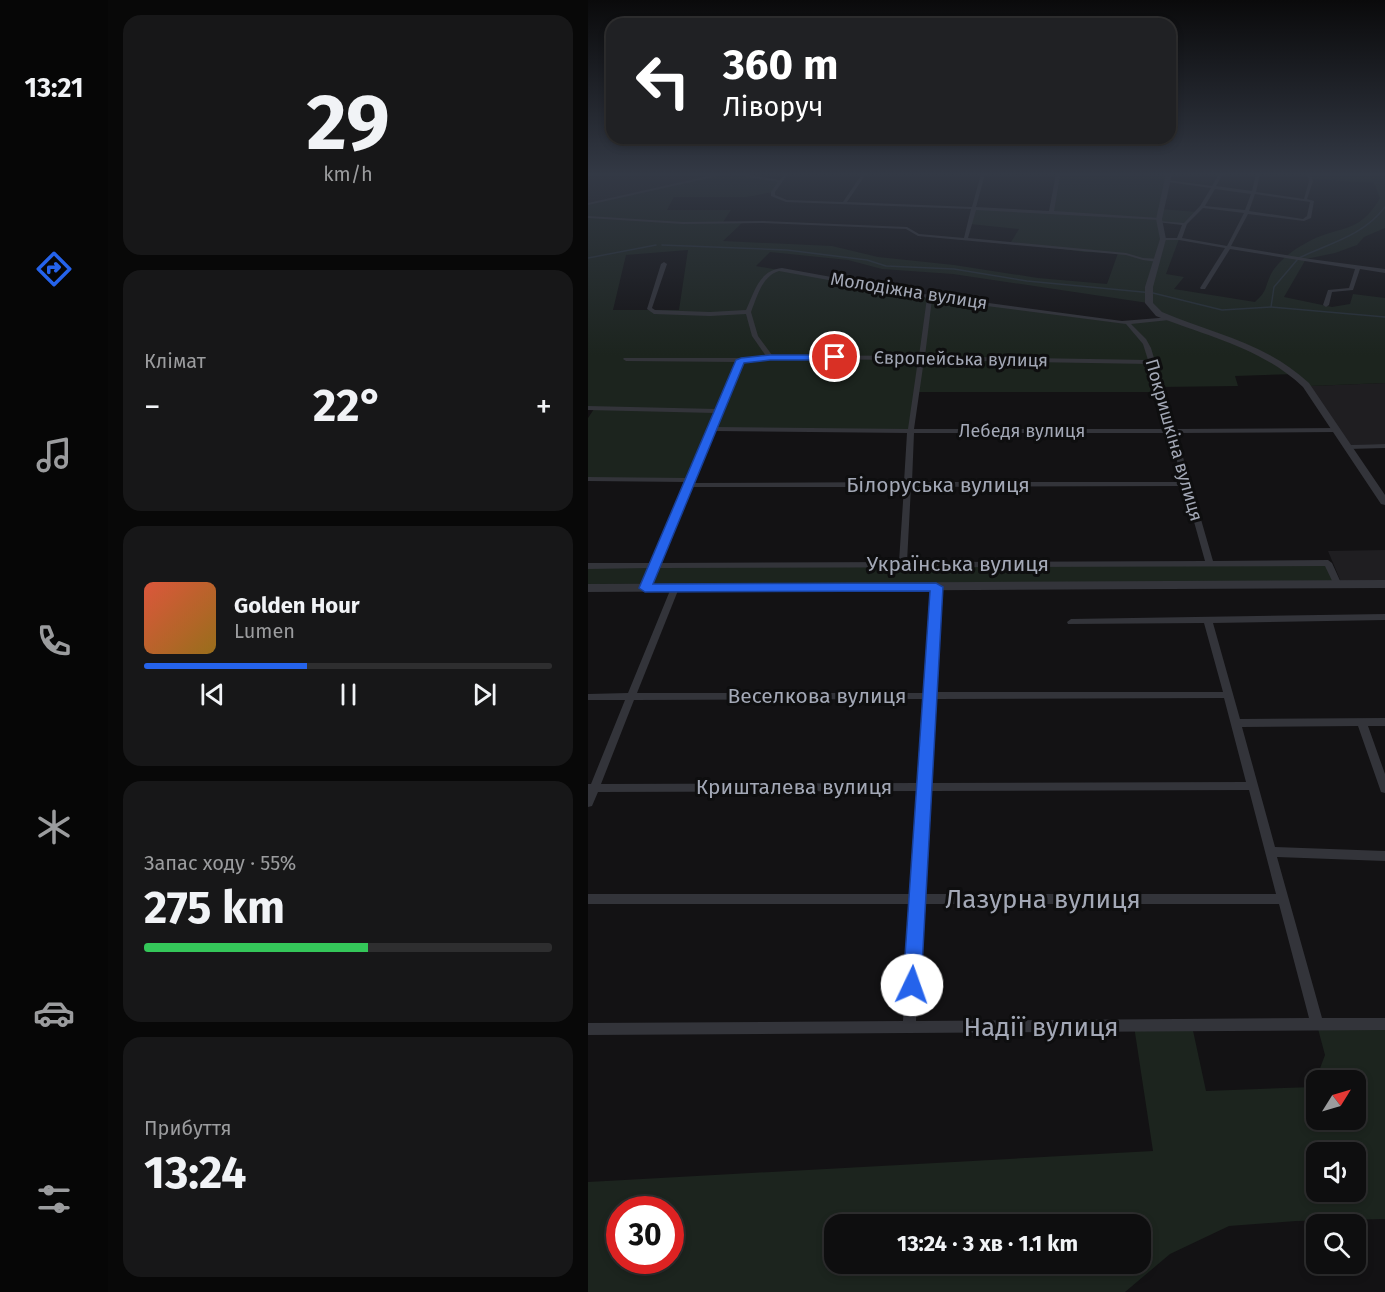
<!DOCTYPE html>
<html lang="uk">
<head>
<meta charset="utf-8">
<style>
	:root { --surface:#0e0e0f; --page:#171718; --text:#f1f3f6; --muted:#9b9c9e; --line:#2e2e2f; --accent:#2563eb }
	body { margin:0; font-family:"Fira Sans",sans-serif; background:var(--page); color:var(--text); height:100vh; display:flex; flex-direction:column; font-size:22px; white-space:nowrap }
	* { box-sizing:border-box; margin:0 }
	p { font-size:20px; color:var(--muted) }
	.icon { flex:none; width:33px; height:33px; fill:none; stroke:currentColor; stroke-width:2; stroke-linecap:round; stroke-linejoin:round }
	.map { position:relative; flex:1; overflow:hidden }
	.details { display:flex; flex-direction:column; gap:15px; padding:15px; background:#080808; width:480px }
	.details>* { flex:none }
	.banner { position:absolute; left:18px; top:18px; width:570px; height:126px; border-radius:18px; box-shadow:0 3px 9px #0003,0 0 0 2px var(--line); background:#202124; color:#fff; overflow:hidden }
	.needle { width:39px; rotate:53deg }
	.tools { position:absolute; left:718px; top:1070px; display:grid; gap:12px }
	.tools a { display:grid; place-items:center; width:60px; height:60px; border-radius:12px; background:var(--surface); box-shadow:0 3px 9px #0003,0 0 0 2px var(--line); font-size:30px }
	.speed { position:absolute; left:18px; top:1196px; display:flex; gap:12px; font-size:30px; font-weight:700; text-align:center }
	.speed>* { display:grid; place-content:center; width:78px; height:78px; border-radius:50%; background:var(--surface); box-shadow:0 3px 9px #0003,0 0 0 2px var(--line); line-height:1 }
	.speed .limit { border:9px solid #d22; background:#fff; color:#111 }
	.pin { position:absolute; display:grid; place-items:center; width:51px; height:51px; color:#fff; margin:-26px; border:3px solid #fff; border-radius:50%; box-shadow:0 2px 6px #0007 }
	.me { position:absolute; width:66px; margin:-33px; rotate:3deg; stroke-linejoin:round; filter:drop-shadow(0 0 4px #0008) }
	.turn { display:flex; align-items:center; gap:21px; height:126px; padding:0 18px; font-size:27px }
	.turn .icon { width:78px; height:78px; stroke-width:2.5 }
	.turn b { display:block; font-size:42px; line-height:51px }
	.big { font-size:45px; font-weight:700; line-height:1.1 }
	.details .tile { flex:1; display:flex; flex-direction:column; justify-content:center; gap:9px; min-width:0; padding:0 21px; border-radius:18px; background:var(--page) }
	.details .dial { align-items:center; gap:0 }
	.dial b { font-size:78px; line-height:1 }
	.song { display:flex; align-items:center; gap:18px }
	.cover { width:72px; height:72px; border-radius:9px; background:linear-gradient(135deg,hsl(10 70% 55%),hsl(40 70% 35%)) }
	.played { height:6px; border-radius:3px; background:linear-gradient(90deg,var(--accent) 40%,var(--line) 40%) }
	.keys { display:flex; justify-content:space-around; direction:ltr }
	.heat { display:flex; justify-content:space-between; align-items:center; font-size:33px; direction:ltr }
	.charge { height:9px; border-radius:4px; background:linear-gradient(90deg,#34c759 55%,var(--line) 0) }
	.trip { position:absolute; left:236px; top:1214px; width:327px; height:60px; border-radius:18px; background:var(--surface); box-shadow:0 3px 9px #0003,0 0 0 2px var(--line); font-weight:700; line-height:60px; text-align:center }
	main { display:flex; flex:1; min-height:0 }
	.tab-bar { display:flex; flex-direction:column; width:108px; justify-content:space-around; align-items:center; background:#060606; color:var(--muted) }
	.tab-bar .icon { width:42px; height:42px }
	.tab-bar .selected { color:var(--accent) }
	.tab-bar b { font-size:27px; color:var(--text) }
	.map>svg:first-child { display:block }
	.built { fill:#1f1e21 }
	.green { fill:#1c241e; fill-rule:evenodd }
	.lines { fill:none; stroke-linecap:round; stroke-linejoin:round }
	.stream { stroke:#283139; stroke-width:1.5 }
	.minor { fill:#33343a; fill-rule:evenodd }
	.tertiary { fill:#33343a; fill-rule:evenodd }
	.route { fill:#2563eb; stroke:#184099; stroke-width:1.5 }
	.labels { text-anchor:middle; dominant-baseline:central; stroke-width:6; stroke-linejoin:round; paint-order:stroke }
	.far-street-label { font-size:18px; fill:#a3a8b6; stroke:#0e0e0f }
	.street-label { font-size:21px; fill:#a3a8b6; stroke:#0e0e0f }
	.near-street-label { font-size:26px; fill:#a3a8b6; stroke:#0e0e0f }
</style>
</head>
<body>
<main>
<nav class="tab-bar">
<b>13:21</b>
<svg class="icon selected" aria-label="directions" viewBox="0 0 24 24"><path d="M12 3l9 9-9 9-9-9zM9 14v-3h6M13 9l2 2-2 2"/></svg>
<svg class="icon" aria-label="music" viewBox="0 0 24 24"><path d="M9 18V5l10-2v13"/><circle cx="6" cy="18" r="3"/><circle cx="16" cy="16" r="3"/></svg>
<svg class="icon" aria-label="phone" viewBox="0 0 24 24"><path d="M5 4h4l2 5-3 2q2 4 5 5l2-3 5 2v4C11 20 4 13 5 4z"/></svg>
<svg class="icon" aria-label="climate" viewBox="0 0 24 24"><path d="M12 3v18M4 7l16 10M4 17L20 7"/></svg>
<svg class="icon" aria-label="car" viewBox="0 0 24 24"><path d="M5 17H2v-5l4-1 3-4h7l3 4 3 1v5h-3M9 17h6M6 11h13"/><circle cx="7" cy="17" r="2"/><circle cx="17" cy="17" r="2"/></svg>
<svg class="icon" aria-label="filters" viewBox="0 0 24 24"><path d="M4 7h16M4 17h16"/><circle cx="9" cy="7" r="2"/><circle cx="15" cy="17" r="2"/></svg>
</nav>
<section class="details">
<div class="tile dial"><b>29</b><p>km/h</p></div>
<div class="tile"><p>Клімат</p>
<div class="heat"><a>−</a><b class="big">22°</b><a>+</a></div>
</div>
<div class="tile">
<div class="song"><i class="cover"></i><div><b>Golden Hour</b><p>Lumen</p></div></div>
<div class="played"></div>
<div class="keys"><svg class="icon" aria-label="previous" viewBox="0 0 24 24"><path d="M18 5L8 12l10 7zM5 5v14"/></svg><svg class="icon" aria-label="pause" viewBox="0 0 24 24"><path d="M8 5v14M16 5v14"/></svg><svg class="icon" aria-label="next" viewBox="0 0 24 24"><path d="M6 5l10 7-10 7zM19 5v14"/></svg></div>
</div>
<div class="tile"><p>Запас ходу · 55%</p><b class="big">275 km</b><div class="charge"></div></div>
<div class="tile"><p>Прибуття</p><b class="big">13:24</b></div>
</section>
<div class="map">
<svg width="797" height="1292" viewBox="0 0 797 1292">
	<rect width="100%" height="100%" fill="#131214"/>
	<g class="built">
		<path d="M0 174H137L0 204Z"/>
		<path d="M797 383V444L762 445 722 386Z"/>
		<path d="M797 550V581L753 582 740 551Z"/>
	</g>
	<g class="green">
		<path d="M137 174 193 181 185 192 159 197H86L79 210H143L135 222 154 223 135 241 244 246 290 257 366 265 450 278 519 284 530 253 497 252 423 242 431 229 382 224 387 209 463 213 470 175H581L573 209 609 212 597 224 572 222 575 239H591L578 274 596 277 586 289 667 302C680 290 676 289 683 274 690 261 705 250 718 243 748 225 771 236 792 198L786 183 722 179 721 174H797V228L776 237 769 245 747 253 718 259 696 297 744 307 762 304 765 294 797 298V383L722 386 700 367 708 374 647 376 650 386 572 387 573 392H327L323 430 124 429 103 480 0 479V418L6 409 0 408V204ZM100 250 91 310H25L38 255ZM182 252 260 260 294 269 365 274 560 303 579 319 534 323 342 297 168 266Z"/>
		<path d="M740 563 749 582 0 584V566Z"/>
		<path d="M797 1024V1219L708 1221 641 1226 582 1254 537 1292H0V1182L565 1151 546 1026H604L618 1091 725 1087 737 1055 729 1025ZM729 1080H768V1119H729ZM729 1152H768V1191H729ZM32 1209H82V1260H32ZM246 1224H552V1263H246Z"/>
	</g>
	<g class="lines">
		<g class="stream">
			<path d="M793 174 797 181"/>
			<path d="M74 245 199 250 279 260 298 266 366 269 439 281 565 293 634 310 683 307 797 317"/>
			<path d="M0 258 68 245"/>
			<path d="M711 258C742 243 775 236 797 207"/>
			<path d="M683 307 686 287 709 260"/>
		</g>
		<g class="minor">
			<path d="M129 174H139L0 205V203Z"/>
			<path d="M142 174H156L192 180 196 174H200L187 192V195L199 200 255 202 274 174H278L259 202 384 207 393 174H397L388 207 461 211 468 174 583 175 581 176H472L466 211 571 218 573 220 388 210 380 238 538 253 555 258 572 259V261L570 262 555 260 538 255 330 236 318 229 175 223 95 224 0 218V216L95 222 175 221 319 227 331 234 376 238 383 209 198 202 183 196V192L190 182Z"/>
			<path d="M631 174H635L628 186 664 191 668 174H672L668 192 716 199 721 181 719 174H723L725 181 719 199 726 201 723 218 716 221 660 214 643 246 722 259 797 269V273L772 269 765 290 744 292 741 305 738 307 735 305 740 290 761 288 767 269 642 249 617 289H613L612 288 637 248 591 240H573V238H589L594 225 569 222 571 221 596 223 612 206 623 188 580 182 579 180 624 186ZM627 189 663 194 657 210 617 206ZM667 194 722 202 719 216 715 219 661 211ZM615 208 656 213 639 246 594 238 599 224Z"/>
			<path d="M76 262 79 264 64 308 67 310 122 312 158 310C166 293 171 270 194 268L342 295 534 321 583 317 584 318 581 320 543 324 558 339 563 348 587 429 749 428 752 430 749 432 588 433 625 561 740 560 744 563 754 585 753 587H747L737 566 69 568 61 588 57 591 53 588 61 568 0 569V563H63L98 482 0 481V477L100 478 127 413 0 410V406L129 409 149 362 38 361 35 359 36 358H153L178 356 164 336 158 314 122 316 66 314 59 309 73 264ZM191 271 339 298 331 356 184 355 170 336 163 312C169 297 174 276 191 271ZM344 299 538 324 555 344 560 360 337 356ZM182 359 330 360 320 429 128 427 155 362ZM336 360 562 364 580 429H326ZM126 431 319 433 316 482 105 483ZM326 433H581L595 482H324ZM596 486 617 561 319 562 323 487ZM103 487H316L311 562 72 563Z"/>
			<path d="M797 444V448L760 449 757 447 760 445Z"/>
			<path d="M348 584 352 587 346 692H635L616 623 480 624 479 622 483 619 797 614V620L625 623 652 719 797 718V726H780L797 774V793L793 792 792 789 770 726 654 727 687 847 797 851V861L689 857 734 1018H797V1030L0 1035V1023L315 1021 323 904H0V894H323L330 791 10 792 4 806 0 807V784H3L37 700H0V694L40 693 83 588 87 585 91 588 49 693H337L344 587ZM636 698 658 782 341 783 346 699ZM336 699 331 783 13 784 46 700ZM661 790 688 894H335L341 791ZM334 904H691L721 1018 328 1021Z"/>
		</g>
		<g class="tertiary">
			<path d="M578 174H584L574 219 578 239 565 287V303L574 312C626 334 678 343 721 383L797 495V505L793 504 715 387C672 347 621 337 568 316L557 303V287L572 239 568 219Z"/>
			<path d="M797 580V588L0 592V584Z"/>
		</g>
	</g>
	<linearGradient id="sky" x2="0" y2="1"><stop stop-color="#0a0a0b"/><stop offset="0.49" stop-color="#333945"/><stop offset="1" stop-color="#333945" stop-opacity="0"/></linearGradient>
	<rect width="797" height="355" fill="url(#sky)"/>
	<path class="route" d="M182 355H247L251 357 247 360H182L156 363 65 584 348 583 355 587 333 985 331 991 324 994 317 991 315 985 342 591 57 592 51 588 148 360 153 358Z"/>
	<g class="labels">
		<g class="far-street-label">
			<text transform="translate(321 291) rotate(9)">Молодіжна вулиця</text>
			<text transform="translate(373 359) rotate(1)">Європейська вулиця</text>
			<text x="434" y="431">Лебедя вулиця</text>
			<text transform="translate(586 440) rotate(74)">Покришкіна вулиця</text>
		</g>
		<g class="street-label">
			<text x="350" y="485">Білоруська вулиця</text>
			<text x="370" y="564">Українська вулиця</text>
			<text x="229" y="696">Веселкова вулиця</text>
			<text x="206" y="787">Кришталева вулиця</text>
		</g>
		<g class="near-street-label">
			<text x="455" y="899">Лазурна вулиця</text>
			<text x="453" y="1027">Надії вулиця</text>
		</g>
	</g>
</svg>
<div class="tools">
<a><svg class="needle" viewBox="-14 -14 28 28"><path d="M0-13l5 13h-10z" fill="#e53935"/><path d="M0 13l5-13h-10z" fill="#9b9c9e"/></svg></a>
<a><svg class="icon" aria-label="sound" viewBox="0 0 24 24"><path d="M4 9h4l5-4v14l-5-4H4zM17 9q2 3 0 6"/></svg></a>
<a><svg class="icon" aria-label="search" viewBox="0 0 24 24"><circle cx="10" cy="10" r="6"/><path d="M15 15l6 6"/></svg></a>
</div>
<div class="speed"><div class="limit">30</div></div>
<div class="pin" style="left:247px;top:357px;background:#d93025"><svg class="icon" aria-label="arrive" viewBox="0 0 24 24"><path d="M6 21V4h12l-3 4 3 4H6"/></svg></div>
<svg class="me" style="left:324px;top:985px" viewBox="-20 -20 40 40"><circle r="19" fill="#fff"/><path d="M0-13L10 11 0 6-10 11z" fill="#2563eb"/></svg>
<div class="trip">13:24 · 3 хв · 1.1 km</div>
<div class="banner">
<div class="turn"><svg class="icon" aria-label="left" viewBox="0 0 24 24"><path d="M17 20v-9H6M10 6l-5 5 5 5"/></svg><div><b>360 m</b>Ліворуч</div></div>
</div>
</div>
</main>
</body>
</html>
